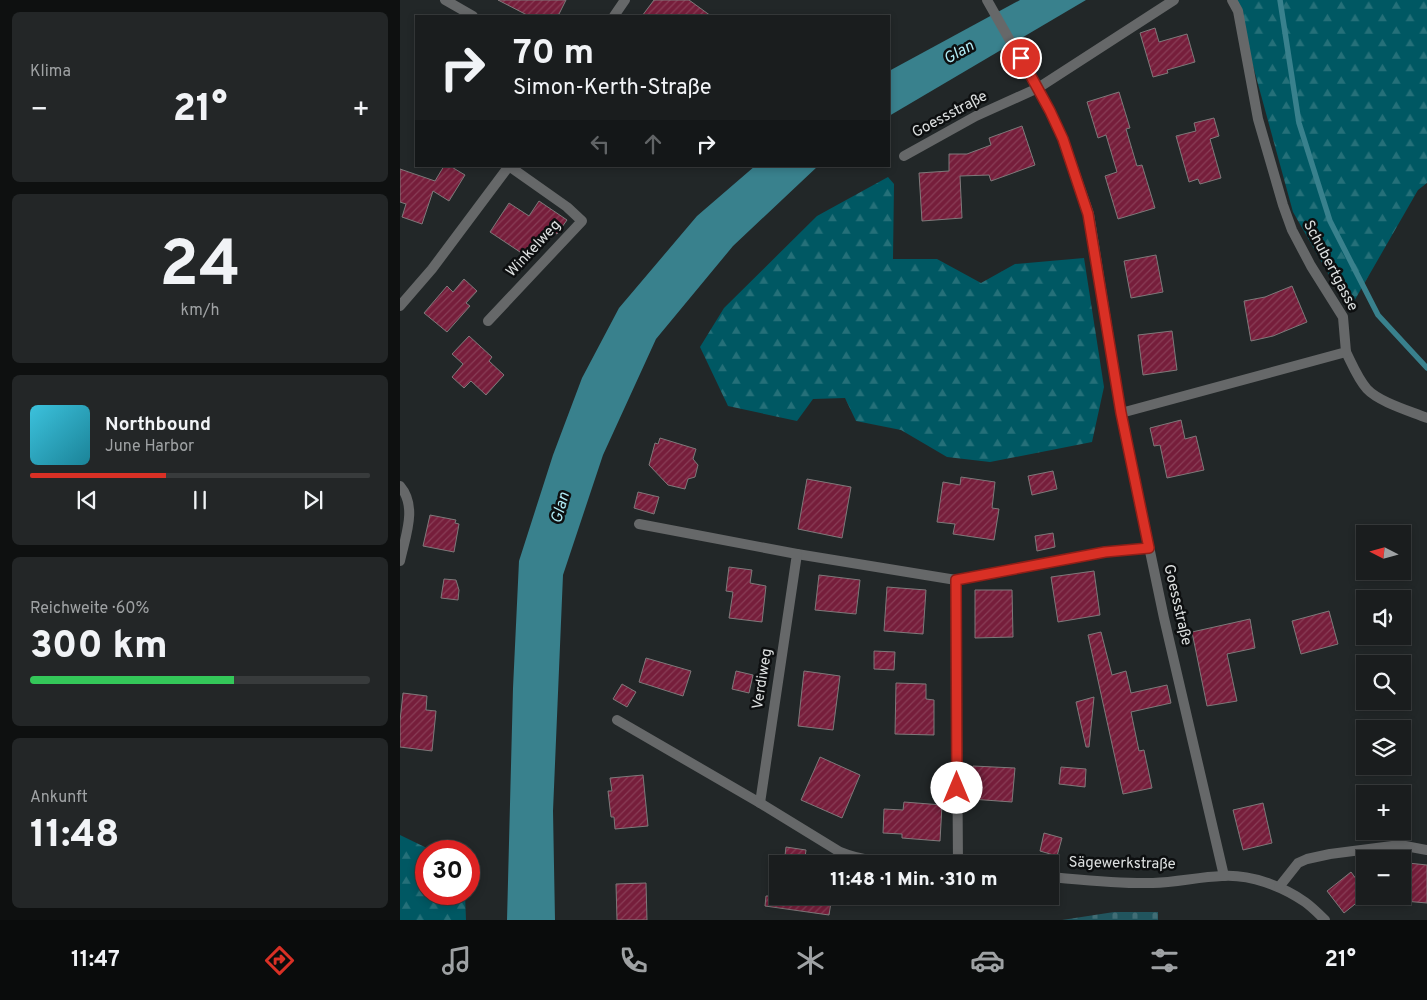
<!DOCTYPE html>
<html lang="de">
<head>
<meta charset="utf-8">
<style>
	:root { --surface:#1a1d1e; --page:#232627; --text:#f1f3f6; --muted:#9fa2a4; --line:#383b3c; --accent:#d93025 }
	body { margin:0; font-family:Overpass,sans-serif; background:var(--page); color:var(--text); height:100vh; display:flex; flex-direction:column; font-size:19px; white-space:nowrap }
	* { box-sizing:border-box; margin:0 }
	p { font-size:16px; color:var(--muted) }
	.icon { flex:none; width:28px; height:28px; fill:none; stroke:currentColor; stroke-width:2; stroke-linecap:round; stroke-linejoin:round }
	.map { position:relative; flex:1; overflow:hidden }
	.panel { display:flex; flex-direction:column; gap:12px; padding:12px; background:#0e1010; width:400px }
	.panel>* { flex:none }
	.hud { position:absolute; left:15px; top:15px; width:475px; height:152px; border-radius:0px; box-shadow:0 2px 8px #0003,0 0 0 1px var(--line); background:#1a1d1e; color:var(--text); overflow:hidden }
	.needle { width:32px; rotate:276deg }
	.fabs { position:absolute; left:956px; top:525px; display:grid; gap:10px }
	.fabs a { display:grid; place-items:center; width:55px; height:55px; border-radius:0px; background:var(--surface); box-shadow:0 2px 8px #0003,0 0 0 1px var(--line); font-size:25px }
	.speed { position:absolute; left:15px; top:840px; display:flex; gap:10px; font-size:25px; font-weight:700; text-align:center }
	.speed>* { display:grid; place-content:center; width:65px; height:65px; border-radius:50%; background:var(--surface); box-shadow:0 2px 8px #0003,0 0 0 1px var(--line); line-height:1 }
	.speed .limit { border:8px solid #d22; background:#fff; color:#111 }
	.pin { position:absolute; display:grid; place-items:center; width:42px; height:42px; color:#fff; margin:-21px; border:2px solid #fff; border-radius:50%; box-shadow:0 1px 5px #0007 }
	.me { position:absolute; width:55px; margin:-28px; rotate:0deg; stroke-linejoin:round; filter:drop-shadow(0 0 4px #0008) }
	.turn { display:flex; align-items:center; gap:18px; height:105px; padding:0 15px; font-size:22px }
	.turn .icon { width:65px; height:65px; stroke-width:2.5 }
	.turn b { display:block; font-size:35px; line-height:42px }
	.lanes { display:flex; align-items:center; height:48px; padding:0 15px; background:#0003; justify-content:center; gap:25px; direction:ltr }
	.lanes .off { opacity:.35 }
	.big { font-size:38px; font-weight:800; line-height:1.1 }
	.panel .card { flex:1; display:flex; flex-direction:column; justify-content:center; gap:8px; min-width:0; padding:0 18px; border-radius:8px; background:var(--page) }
	.panel .dial { align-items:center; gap:0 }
	.dial b { font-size:65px; line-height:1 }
	.song { display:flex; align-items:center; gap:15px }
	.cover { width:60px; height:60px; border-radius:8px; background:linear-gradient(135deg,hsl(190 70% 55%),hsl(190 70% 35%)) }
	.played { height:5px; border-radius:2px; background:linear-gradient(90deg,var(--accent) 40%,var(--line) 40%) }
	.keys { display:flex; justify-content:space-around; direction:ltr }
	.heat { display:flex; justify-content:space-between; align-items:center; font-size:28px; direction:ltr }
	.charge { height:8px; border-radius:4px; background:linear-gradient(90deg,#34c759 60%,var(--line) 0) }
	.trip { position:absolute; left:369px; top:855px; width:290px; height:50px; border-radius:0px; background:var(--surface); box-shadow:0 2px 8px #0003,0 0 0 1px var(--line); font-weight:800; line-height:50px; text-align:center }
	.tabs { display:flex; height:80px; justify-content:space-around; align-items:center; background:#0a0c0c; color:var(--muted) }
	.tabs .icon { width:35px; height:35px }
	.tabs .active { color:var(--accent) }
	.tabs b { font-size:22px; color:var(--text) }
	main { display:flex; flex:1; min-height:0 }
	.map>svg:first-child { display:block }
	.forest { fill:url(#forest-firs) }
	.cemetery { fill:url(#cemetery-stones) }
	.water { fill:#39818d }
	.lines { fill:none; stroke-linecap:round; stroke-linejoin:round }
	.stream { stroke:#39818d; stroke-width:5.5 }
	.building { fill:url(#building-hatch); stroke:#7e797a }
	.minor { stroke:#666869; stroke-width:10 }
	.route-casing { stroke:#8d1f18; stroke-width:12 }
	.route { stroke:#d93025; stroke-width:9 }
	.labels { text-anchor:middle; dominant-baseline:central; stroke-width:5; stroke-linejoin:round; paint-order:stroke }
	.street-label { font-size:15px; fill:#dde0e0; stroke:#0d0f10 }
	.water-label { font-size:16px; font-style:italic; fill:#b1ecf6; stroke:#0d0f10 }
</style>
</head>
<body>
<main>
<section class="panel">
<div class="card"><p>Klima</p>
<div class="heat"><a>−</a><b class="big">21°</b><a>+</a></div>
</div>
<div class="card dial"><b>24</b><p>km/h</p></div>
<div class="card">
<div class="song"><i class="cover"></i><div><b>Northbound</b><p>June Harbor</p></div></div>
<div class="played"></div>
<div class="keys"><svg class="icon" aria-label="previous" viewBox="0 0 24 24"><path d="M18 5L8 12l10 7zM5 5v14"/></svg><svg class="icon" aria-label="pause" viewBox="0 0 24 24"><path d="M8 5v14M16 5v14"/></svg><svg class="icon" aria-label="next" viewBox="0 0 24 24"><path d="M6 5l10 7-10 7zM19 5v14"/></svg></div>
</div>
<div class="card"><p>Reichweite · 60%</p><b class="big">300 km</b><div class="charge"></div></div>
<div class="card"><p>Ankunft</p><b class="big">11:48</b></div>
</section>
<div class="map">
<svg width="1027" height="920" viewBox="0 0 1027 920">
	<defs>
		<pattern id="forest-firs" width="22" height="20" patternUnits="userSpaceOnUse" patternTransform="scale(1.25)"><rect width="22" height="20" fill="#005863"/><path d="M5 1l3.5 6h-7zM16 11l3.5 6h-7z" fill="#257079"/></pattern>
		<pattern id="cemetery-stones" width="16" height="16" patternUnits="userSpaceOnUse" patternTransform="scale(1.25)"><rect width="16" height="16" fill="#21555e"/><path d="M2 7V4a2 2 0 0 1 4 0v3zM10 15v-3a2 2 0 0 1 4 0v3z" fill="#416d75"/></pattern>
		<pattern id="building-hatch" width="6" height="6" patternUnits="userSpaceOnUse" patternTransform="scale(1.25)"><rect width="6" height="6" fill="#761e3b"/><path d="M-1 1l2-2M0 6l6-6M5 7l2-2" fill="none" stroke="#893e57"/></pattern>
	</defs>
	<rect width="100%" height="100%" fill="#222728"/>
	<g class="forest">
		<path d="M835 0H1027V183L1018 190 949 310 893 212Z"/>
		<path d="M488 177 494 184 493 259H537L581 283 615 264 684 258 704 387 692 442 590 462 547 457 501 430 456 421 445 398 413 399 397 421 328 406 300 347 324 308 417 216Z"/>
		<path d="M0 835 33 851H26V894H65L66 920H0Z"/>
	</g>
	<path class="cemetery" d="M714 912H758V920H662Z"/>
	<g class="water">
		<path d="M620 0H686L489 116V71Z"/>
		<path d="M355 166H418L333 246 256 339 203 455 163 575 153 811 155 920H107L113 688 119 561 153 455 182 378 219 308 297 216Z"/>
	</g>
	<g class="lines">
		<path class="stream" d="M880 0 899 123 930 221 978 315 1027 368"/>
	</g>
	<g class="building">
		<path d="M98 0H166L158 16H129Z"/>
		<path d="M254 0H289L311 16H242Z"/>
		<path d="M755 28 759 42 787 34 795 62 767 70 768 73 753 77 740 33Z"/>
		<path d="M719 92 730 128 726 129 737 166 742 165 755 208 718 219 705 176 717 172 706 135 698 138 687 102Z"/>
		<path d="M814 118 819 136 810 139 821 178 800 184 798 179 789 182 776 136 796 131 794 123Z"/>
		<path d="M622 126 635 165 591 181 589 175 560 176 562 218 522 221 519 173 549 171V154H567L591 145 589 138Z"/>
		<path d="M44 166H50L65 175 49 201 33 191 22 224 2 217 6 204 0 202V169L35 181Z"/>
		<path d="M139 201 167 220 157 234 146 227 126 256 90 232 109 203 129 216Z"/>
		<path d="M756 255 763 292 731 298 724 261Z"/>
		<path d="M64 279 77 291 66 303 70 306 47 332 24 313 47 286 53 292Z"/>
		<path d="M892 286 907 322 873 336 851 341 844 301 865 297Z"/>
		<path d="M772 331 777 370 743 375 738 335Z"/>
		<path d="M69 336 92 357 89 361 104 375 86 395 71 381 64 388 52 377 63 364 52 354Z"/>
		<path d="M781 420 785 439 796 436 804 470 767 478 760 445 754 446 750 428Z"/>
		<path d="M260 438 296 449 293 459 298 465 295 477 288 479 285 489 268 485 249 465 255 443 258 444Z"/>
		<path d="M653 471 657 489 632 495 628 476Z"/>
		<path d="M561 477 595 482 592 508 599 509 594 540 553 534 555 524 537 522 543 482 560 485Z"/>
		<path d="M407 479 451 487 442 538 398 529Z"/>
		<path d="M238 492 259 497 254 514 234 508Z"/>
		<path d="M30 515 56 520 55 523 59 524 54 552 23 546Z"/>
		<path d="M653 533 655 547 637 551 635 536Z"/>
		<path d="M329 567 352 570 350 583 366 586 362 622 329 618 333 592 326 591Z"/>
		<path d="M694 571 700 615 658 622 651 577Z"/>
		<path d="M419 575 460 580 456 614 415 610Z"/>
		<path d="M44 579 56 580 59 590 58 600 41 598Z"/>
		<path d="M487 587 526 590 523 634 484 631Z"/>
		<path d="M575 590H612L613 637 575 638Z"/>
		<path d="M929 611 938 644 901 654 892 621Z"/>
		<path d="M850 619 855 648 827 654 837 701 807 706 792 632Z"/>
		<path d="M701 632 712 675 726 671 731 693 767 685 771 703 731 712 739 751 744 750 752 788 723 794 688 635Z"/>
		<path d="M474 651 495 652 494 670 474 669Z"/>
		<path d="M246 658 291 671 283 696 239 682Z"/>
		<path d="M336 671 353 675 349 693 332 689Z"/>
		<path d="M404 671 440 676 433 730 398 726Z"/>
		<path d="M496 683 526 684V699L534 700V735L495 734Z"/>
		<path d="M222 684 236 692 227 707 213 699Z"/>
		<path d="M3 693 27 696 26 710 36 711 32 751 0 747V721Z"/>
		<path d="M694 697 689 747H686L676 702Z"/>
		<path d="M420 757 460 775 442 818 401 800Z"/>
		<path d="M573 766 615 768 612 802 571 799Z"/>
		<path d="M661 767 686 769 685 787 659 784Z"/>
		<path d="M243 775 248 826 215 829 214 817H211L208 791H212L210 778Z"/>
		<path d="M504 802 542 805 540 841 502 838V834L483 833 484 809 503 810Z"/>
		<path d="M863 803 872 843 843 850 833 810Z"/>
		<path d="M644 833 662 838 657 856 640 851Z"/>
		<path d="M386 847 406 850 404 864H384Z"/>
		<path d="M1008 863 1027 865V903L1004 901Z"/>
		<path d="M951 872 965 891V896L944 913 927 891Z"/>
		<path d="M246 883 247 920H217L216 884Z"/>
		<path d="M366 896H432L429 915 365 906Z"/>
	</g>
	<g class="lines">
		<g class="minor">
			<path d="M45 0 73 16"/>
			<path d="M587 0 650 111 663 139 689 214 721 413 764 618 824 876"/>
			<path d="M214 16 225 0"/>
			<path d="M504 156 576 116 638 88 774 0"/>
			<path d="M0 306 32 269 109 166 167 207 182 221 88 321"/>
			<path d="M946 352C952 364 958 379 967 389 979 402 1010 411 1027 418"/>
			<path d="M721 413 946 352 943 317 911 266 892 230 883 205 858 119 838 11 832 0"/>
			<path d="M0 486C18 507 5 537 0 561"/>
			<path d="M397 554 556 580 705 552 749 548"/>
			<path d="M556 580 558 864"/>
			<path d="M217 720 360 803 397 554 239 524"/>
			<path d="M360 803 440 852C462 861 484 862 507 864"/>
			<path d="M650 877C684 880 719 884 753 883 777 882 799 877 822 876 850 874 882 886 905 902 912 907 919 914 925 920"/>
			<path d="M879 887 898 863 907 859 930 854 1000 845 1027 850"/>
		</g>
	</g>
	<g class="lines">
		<defs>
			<path id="route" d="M557 788 556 580 705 552 749 548 721 413 688 214 663 139 650 111 621 58"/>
		</defs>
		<use href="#route" class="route-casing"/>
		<use href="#route" class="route"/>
	</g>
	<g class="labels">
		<g class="street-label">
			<text transform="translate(550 115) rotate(-28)">Goessstraße</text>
			<text transform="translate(134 249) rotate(-47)">Winkelweg</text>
			<text transform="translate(930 266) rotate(62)">Schubertgasse</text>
			<text transform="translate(777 605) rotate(77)">Goessstraße</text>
			<text transform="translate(363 679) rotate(-81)">Verdiweg</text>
			<text transform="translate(722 864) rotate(1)">Sägewerkstraße</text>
		</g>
		<g class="water-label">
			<text transform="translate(559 53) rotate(-29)">Glan</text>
			<text transform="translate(161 508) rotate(-74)">Glan</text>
		</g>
	</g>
</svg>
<div class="fabs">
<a><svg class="needle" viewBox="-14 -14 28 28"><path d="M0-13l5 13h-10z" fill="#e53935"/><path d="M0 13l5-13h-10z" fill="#9fa2a4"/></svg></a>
<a><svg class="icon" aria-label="sound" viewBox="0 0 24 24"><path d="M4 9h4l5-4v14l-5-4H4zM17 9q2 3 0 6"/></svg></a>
<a><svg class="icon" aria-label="search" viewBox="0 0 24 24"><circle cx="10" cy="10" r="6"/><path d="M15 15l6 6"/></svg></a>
<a><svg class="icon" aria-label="layers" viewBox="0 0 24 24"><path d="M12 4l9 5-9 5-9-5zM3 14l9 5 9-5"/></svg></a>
<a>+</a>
<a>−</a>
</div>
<div class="speed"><div class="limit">30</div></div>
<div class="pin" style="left:621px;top:58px;background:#d93025"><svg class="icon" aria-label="arrive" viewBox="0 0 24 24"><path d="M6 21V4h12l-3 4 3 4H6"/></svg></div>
<svg class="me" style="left:557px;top:788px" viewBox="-20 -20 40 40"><circle r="19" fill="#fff"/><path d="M0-13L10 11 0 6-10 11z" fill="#d93025"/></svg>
<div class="trip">11:48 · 1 Min. · 310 m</div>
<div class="hud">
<div class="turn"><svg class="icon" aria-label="right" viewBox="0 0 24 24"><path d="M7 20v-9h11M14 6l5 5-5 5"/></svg><div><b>70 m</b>Simon-Kerth-Straße</div></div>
<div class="lanes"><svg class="icon off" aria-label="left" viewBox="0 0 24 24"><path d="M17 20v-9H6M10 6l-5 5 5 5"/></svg><svg class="icon off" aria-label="ahead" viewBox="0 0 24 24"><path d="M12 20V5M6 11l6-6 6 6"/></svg><svg class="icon" aria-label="right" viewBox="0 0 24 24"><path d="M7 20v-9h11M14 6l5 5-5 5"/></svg></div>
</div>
</div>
</main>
<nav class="tabs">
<b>11:47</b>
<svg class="icon active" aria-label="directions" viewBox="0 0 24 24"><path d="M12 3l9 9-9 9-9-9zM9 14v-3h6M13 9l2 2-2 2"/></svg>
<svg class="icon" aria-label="music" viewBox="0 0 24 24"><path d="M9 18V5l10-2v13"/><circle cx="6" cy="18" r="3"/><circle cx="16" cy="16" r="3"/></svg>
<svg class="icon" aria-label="phone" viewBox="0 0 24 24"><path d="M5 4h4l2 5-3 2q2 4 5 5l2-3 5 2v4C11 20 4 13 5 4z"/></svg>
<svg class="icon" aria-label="climate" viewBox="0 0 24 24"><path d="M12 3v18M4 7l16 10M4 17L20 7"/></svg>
<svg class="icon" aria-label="car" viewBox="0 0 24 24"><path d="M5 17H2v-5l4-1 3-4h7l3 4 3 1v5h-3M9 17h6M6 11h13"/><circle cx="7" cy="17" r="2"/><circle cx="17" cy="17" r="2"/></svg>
<svg class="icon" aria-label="filters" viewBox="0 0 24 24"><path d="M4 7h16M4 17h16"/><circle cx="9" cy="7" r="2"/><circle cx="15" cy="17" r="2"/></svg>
<b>21°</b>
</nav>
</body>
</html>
